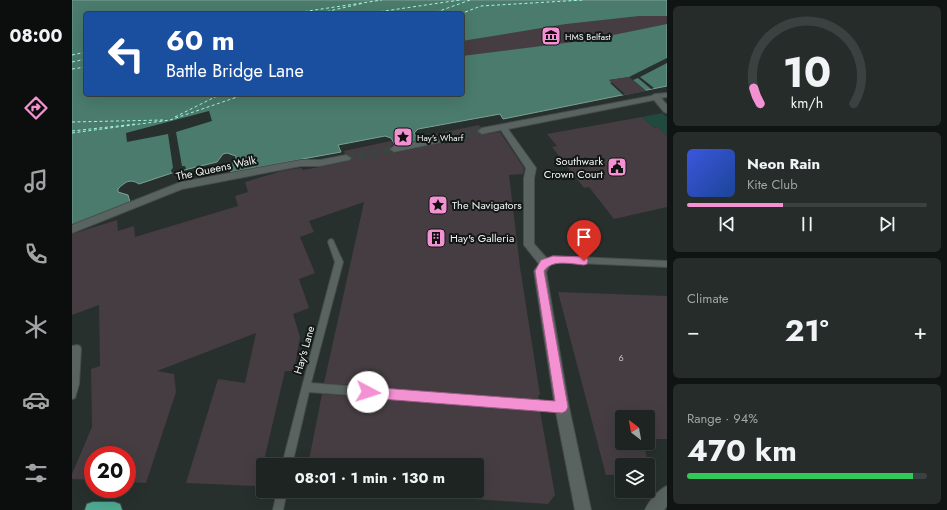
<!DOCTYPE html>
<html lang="en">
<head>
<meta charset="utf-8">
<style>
	:root { --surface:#1d2422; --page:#252c2a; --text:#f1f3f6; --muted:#a0a4a5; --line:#3b4140; --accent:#f491d3 }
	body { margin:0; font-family:Jost,sans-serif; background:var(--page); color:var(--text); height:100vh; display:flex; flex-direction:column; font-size:15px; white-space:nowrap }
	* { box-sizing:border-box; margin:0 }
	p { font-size:13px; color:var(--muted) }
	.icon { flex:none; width:22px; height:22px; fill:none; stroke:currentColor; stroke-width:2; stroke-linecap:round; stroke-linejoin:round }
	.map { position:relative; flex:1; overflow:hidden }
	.panel { display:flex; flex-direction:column; gap:6px; padding:6px; background:#101413; width:280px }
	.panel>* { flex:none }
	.banner { position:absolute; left:12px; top:12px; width:380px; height:84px; border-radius:4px; box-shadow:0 4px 16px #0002,0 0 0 1px var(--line); background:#1a4fa0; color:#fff; overflow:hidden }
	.needle { width:26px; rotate:329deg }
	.buttons { position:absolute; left:543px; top:410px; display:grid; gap:8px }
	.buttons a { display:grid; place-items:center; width:40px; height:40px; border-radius:4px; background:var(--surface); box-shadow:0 4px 16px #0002,0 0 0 1px var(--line); font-size:20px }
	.speed { position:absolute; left:12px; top:446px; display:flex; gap:8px; font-size:20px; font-weight:700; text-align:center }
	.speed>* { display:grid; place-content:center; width:52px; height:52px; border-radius:50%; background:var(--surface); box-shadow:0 4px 16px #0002,0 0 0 1px var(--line); line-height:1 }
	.speed .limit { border:6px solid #d22; background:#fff; color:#111 }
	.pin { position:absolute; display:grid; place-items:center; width:34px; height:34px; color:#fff; margin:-41px -17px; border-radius:50% 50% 50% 0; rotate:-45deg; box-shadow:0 0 4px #0007 }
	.pin .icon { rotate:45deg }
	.me { position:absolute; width:44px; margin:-22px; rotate:95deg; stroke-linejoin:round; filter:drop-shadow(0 0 3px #0008) }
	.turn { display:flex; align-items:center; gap:14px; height:84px; padding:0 16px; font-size:18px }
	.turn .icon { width:52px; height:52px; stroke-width:2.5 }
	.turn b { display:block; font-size:28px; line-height:34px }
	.big { font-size:30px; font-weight:700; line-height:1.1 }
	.panel .card { flex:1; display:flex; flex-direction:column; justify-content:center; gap:6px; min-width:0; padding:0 14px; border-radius:6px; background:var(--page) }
	.panel .dial { align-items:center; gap:0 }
	.dial svg { height:104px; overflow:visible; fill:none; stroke:var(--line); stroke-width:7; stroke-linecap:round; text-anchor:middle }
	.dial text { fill:var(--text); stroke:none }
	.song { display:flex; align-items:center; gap:12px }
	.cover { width:48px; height:48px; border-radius:6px; background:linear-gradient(135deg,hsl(230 70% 55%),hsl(220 70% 35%)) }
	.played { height:4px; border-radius:2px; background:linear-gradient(90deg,var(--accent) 40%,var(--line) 40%) }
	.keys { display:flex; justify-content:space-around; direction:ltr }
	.heat { display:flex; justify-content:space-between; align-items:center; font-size:22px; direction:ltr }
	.charge { height:6px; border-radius:3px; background:linear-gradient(90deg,#34c759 94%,var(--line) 0) }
	.trip { position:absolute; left:184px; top:458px; width:228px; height:40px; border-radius:4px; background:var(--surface); box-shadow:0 4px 16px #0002,0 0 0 1px var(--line); font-weight:700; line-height:40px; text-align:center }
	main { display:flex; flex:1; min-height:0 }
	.menu { display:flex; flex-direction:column; width:72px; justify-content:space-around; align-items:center; background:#0c0e0e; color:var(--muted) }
	.menu .icon { width:28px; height:28px }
	.menu .on { color:var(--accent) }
	.menu b { font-size:18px; color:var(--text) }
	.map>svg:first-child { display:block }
	.green { fill:#22493e }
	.water { fill:#4a7b6d; stroke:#7ca096; fill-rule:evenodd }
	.pier { fill:#27302d }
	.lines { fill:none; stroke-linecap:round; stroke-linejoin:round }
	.ferry { stroke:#a3f7dd; stroke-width:1; stroke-dasharray:3 2.5; stroke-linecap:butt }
	.building { fill:#453d42 }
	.pedestrian-tunnel { stroke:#3b4441; stroke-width:8; stroke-dasharray:8 4.5; stroke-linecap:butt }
	.service-casing { stroke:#464d4b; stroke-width:2 }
	.pedestrian-casing { stroke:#464d4b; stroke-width:2 }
	.minor-casing { stroke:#464d4b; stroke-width:2 }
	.primary-casing { stroke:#464d4b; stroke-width:2 }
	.service { fill:#59635f; fill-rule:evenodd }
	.pedestrian { fill:#59635f; fill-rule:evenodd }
	.minor { fill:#59635f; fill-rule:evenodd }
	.primary { fill:#4ea993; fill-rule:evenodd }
	.route { fill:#f491d3; stroke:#9f5e89 }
	.labels { text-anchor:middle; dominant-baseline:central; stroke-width:4; stroke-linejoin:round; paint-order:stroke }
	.far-poi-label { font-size:9px; fill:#f0f6f4; stroke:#131715; text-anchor:start }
	.number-label { font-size:9px; fill:#c5c8c8 }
	.poi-label { font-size:11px; fill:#f0f6f4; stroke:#131715; text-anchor:start }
	.street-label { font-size:11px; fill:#f0f6f4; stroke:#131715 }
</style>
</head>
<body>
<main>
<nav class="menu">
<b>08:00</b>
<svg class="icon on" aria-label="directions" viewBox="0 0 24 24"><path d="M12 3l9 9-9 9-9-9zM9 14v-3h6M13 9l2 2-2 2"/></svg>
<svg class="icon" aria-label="music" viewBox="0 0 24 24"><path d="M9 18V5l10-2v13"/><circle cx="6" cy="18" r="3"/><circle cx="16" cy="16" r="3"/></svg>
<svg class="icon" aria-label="phone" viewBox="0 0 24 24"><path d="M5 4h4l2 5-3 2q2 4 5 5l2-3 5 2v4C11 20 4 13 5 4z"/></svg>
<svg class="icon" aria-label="climate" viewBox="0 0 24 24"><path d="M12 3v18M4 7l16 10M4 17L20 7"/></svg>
<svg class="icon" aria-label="car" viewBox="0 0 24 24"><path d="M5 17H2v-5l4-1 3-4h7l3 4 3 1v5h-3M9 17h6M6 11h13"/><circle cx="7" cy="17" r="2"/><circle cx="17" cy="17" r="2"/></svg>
<svg class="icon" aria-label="filters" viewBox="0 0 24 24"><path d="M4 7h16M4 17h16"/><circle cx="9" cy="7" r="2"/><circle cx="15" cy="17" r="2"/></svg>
</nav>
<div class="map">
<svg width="595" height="510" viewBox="0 0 595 510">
	<rect width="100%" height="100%" fill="#27302d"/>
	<path class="green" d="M590 113 595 117V136L586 127 582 128 570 117Z"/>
	<path class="water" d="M0 0H595V86L431 119 428 114 346 129 342 133 346 140 335 144 323 145 319 138 313 136 266 145 269 152 159 172 157 166 164 159V156L155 153 151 154 145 162 100 173 67 184C58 178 53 182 46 189V192L56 195 58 202 0 225ZM14 14H390V94H14Z"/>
	<g class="pier">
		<path d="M595 58V63L568 77 582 88 579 89 566 78 561 80 574 91 551 95 538 83 540 82 537 80 557 77Z"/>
		<path d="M137 111 140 121 104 132 110 166H113L114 169 100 173 99 170 101 168 96 134 55 142 54 133Z"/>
	</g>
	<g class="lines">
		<g class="ferry">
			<path d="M216 14 310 0"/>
			<path d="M244 14 292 3"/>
			<path d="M292 14 388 0"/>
			<path d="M359 14 398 0"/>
			<path d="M388 14 409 6 511 0"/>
			<path d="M0 55 14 52"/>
			<path d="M0 62 14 59"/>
			<path d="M0 69 14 67"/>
			<path d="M103 117 149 94"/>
			<path d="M0 122 91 120"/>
			<path d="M0 131 64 124"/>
			<path d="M0 133 98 120 174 94"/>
		</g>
	</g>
	<g class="building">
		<path d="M567 16H595V24L517 40 390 56V41L494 24Z"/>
		<path d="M557 77 561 80 574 91 554 95 537 80Z"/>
		<path d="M570 117 582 128 586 127 595 136V207L542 219 517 187 512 188 480 147 485 146 475 134Z"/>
		<path d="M407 125 408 128 404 131 409 135 428 132 452 168 451 174 437 175 448 267 468 395H466L467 400 252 383 292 202 237 221 242 232 228 237 243 273 227 279 237 308 221 314 228 337 222 371H213L186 486 114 483 146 379 173 383 184 333 85 371 102 374 104 392 74 483 55 482V455H21V480L0 479V474L20 427 19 369 28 366 27 305 0 315V234L45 220 46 231 62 226 63 237 166 206 163 196 176 192 173 182 210 171 229 168 231 170 248 167 277 161 280 158 273 154 272 151 319 141 321 145 316 149 322 153 370 143 372 139 368 136H365L363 134Z"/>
		<path d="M486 292 595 296V439H576V417H550V443H571L580 475H576V465H550V475H534Z"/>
		<path d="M250 394 468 411 483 495 476 504 282 491H405V465H236Z"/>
	</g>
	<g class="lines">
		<g class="pedestrian-tunnel">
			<path d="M367 140 410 131"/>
			<path d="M274 158 322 149"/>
		</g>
		<defs>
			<g id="service">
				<path d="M259 239 261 240 271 262 239 383 490 403 493 404 494 407 493 410 490 411 237 392 220 465H210L230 387 263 262 256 242 257 240Z"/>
				<path d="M481 256 595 261V267L482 262 473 266 470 265 469 263 470 261Z"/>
				<path d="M5 345 8 346 9 349 7 384 3 398 0 399V346Z"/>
				<path d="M205 491H215L211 510H201Z"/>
			</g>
			<g id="pedestrian">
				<path d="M595 93V97L589 98 595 105V113L592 112 582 100 436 129 464 168 462 178 457 181 452 178 454 168 429 130 410 134 406 131 410 128 579 96 583 94Z"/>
				<path d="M367 137 371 140 370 142 322 152 318 149 322 146Z"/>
				<path d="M274 155 279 158 277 160 248 166H229L110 189 0 233V225L109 182 229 160H248Z"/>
				<path d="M595 486V506L592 510H573C577 501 586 490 595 486Z"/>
			</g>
			<path id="minor" d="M457 175 462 178V244L479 263 474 272 497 407 519 510H503L483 407 462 271 467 264 452 245V178Z"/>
			<path id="primary" d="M21 502H42L48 504 50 510H13L15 504Z"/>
		</defs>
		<use href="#service" class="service-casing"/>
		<use href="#pedestrian" class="pedestrian-casing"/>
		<use href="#minor" class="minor-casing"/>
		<use href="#primary" class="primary-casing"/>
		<use href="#service" class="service"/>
		<use href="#pedestrian" class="pedestrian"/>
		<use href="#minor" class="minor"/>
		<use href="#primary" class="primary"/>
	</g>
	<path class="route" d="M481 256 512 257 515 258 516 261 515 264 512 265C499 264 480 259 472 271L496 407 494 411 490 413 296 398 292 397 290 392 292 388 296 387 483 401 463 271 469 260Z"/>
	<defs>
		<symbol id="museum-square" viewBox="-11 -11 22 22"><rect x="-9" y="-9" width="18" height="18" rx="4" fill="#f491d3" stroke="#131715"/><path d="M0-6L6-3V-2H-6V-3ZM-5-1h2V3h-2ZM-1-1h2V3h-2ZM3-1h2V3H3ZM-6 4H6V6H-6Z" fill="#111"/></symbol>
		<symbol id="sight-square" viewBox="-11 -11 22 22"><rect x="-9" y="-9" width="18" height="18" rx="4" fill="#f491d3" stroke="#131715"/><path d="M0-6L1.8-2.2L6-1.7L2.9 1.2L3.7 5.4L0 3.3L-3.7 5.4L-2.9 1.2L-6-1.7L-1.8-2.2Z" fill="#111"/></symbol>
		<symbol id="civic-square" viewBox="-11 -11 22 22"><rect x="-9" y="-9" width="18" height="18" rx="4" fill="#f491d3" stroke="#131715"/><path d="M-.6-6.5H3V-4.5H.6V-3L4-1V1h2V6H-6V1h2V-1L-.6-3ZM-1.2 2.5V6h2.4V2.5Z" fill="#111"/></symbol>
		<symbol id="building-square" viewBox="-11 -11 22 22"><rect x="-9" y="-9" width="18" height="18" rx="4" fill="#f491d3" stroke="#131715"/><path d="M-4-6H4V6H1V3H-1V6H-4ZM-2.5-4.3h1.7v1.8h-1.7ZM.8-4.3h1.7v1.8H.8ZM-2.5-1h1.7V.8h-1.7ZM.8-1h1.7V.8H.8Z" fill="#111"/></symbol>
	</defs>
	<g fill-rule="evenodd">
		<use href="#museum-square" x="468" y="25" width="22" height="22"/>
		<use href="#sight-square" x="320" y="126" width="22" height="22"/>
		<use href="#civic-square" x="534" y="156" width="22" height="22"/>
		<use href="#sight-square" x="355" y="194" width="22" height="22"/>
		<use href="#building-square" x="353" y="227" width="22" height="22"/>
	</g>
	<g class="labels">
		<g class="far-poi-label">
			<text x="493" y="36">HMS Belfast</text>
			<text x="345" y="137">Hay's Wharf</text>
		</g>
		<g class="number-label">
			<text x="549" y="357">6</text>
		</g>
		<g class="poi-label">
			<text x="531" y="161" text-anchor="end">Southwark<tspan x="531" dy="13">Crown Court</tspan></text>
			<text x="380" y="205">The Navigators</text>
			<text x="378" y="238">Hay's Galleria</text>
		</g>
		<g class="street-label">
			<text transform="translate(144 168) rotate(-12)">The Queens Walk</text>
			<text transform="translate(232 350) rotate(-74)">Hay's Lane</text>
		</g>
	</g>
</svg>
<div class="buttons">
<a><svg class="needle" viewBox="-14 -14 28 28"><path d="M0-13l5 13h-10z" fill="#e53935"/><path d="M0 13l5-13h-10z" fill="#a0a4a5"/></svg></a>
<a><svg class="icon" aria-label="layers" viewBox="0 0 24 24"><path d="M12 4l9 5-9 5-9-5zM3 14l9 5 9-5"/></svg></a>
</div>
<div class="speed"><div class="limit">20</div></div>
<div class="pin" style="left:512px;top:261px;background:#d93025"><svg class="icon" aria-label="arrive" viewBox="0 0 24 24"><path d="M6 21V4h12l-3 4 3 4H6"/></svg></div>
<svg class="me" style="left:296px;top:392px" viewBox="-20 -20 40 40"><circle r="19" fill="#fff"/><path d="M0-13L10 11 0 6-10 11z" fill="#f491d3"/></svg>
<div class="trip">08:01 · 1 min · 130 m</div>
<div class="banner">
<div class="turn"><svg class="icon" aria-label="left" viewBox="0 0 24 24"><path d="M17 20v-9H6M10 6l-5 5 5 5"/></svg><div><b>60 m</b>Battle Bridge Lane</div></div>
</div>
</div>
<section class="panel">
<div class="card dial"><svg viewBox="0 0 100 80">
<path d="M14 69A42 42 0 1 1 86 69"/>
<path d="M14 69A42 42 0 0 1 9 57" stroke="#f491d3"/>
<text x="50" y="56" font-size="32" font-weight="700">10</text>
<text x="50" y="72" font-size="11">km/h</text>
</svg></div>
<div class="card">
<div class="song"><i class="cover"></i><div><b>Neon Rain</b><p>Kite Club</p></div></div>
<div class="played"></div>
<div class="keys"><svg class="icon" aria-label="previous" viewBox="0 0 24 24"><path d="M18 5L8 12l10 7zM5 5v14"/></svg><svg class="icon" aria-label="pause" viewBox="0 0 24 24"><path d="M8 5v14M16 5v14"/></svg><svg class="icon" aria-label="next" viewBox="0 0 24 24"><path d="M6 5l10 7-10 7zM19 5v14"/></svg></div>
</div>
<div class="card"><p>Climate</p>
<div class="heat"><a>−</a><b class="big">21°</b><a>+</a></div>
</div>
<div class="card"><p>Range · 94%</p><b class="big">470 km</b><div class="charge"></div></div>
</section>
</main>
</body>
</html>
